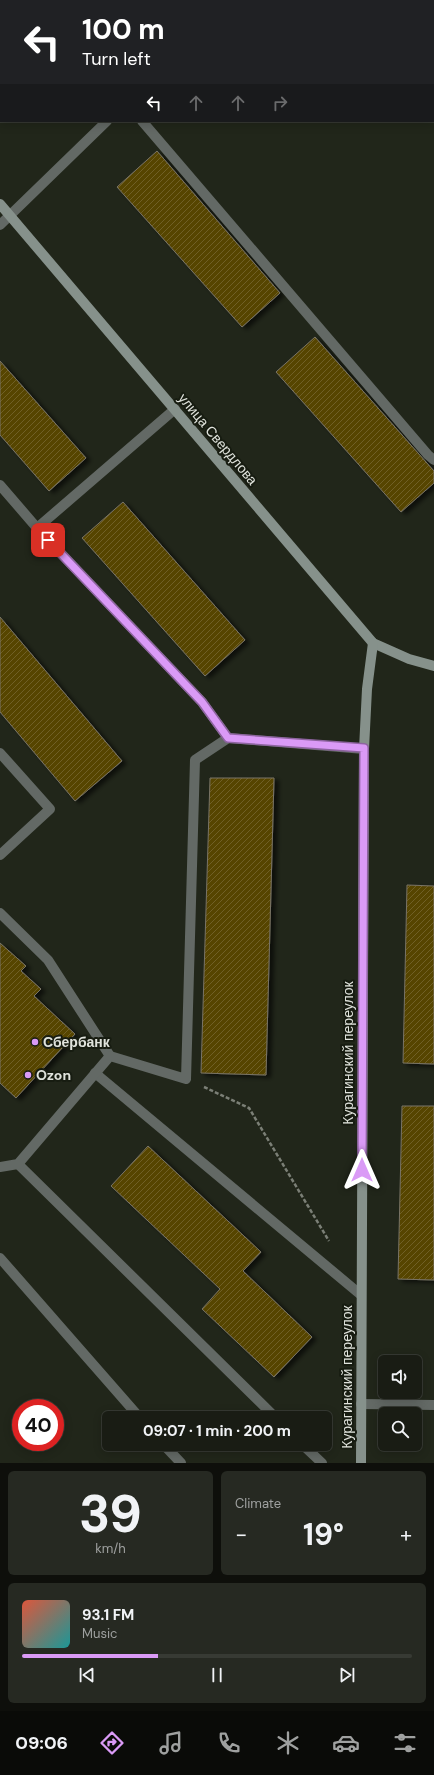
<!DOCTYPE html>
<html lang="en">
<head>
<meta charset="utf-8">
<style>
	:root { --surface:#191c14; --page:#262922; --text:#f1f3f6; --muted:#9fa1a0; --line:#373a34; --accent:#da9af6 }
	body { margin:0; font-family:"DM Sans",sans-serif; background:var(--page); color:var(--text); height:100vh; display:flex; flex-direction:column; font-size:15px; white-space:nowrap }
	* { box-sizing:border-box; margin:0 }
	p { font-size:13px; color:var(--muted) }
	.icon { flex:none; width:22px; height:22px; fill:none; stroke:currentColor; stroke-width:2; stroke-linecap:round; stroke-linejoin:round }
	.map { position:relative; height:1463px; overflow:hidden }
	.panel { display:flex; flex-direction:column; gap:8px; padding:8px; background:#0e0f0b; flex:1 }
	.panel>* { flex:none }
	.guide { position:absolute; left:0px; top:0px; width:434px; height:122px; box-shadow:0 2px 10px #0003,0 0 0 1px var(--line); background:#202124; color:#fff; overflow:hidden }
	.controls { position:absolute; left:378px; top:1355px; display:grid; gap:8px }
	.controls a { display:grid; place-items:center; width:44px; height:44px; border-radius:6px; background:var(--surface); box-shadow:0 2px 10px #0003,0 0 0 1px var(--line); font-size:20px }
	.speed { position:absolute; left:12px; top:1399px; display:flex; gap:8px; font-size:20px; font-weight:700; text-align:center }
	.speed>* { display:grid; place-content:center; width:52px; height:52px; border-radius:50%; background:var(--surface); box-shadow:0 2px 10px #0003,0 0 0 1px var(--line); line-height:1 }
	.speed .limit { border:6px solid #d22; background:#fff; color:#111 }
	.pin { position:absolute; display:grid; place-items:center; width:34px; height:34px; color:#fff; margin:-17px; border-radius:8px; box-shadow:0 2px 6px #0006 }
	.me { position:absolute; width:44px; margin:-22px; rotate:0deg; stroke-linejoin:round; filter:drop-shadow(0 0 3px #0008) }
	.turn { display:flex; align-items:center; gap:14px; height:84px; padding:0 16px; font-size:18px }
	.turn .icon { width:52px; height:52px; stroke-width:2.5 }
	.turn b { display:block; font-size:28px; line-height:34px }
	.lanes { display:flex; align-items:center; height:38px; padding:0 16px; background:#0003; justify-content:center; gap:20px; direction:ltr }
	.lanes .off { opacity:.35 }
	.big { font-size:30px; font-weight:700; line-height:1.1 }
	.panel .widget { flex:1; display:flex; flex-direction:column; justify-content:center; gap:6px; min-width:0; padding:0 14px; border-radius:6px; background:var(--page) }
	.panel .dial { align-items:center; gap:0 }
	.dial b { font-size:52px; line-height:1 }
	.song { display:flex; align-items:center; gap:12px }
	.cover { width:48px; height:48px; border-radius:6px; background:linear-gradient(135deg,hsl(10 70% 55%),hsl(180 70% 35%)) }
	.played { height:4px; border-radius:2px; background:linear-gradient(90deg,var(--accent) 35%,var(--line) 35%) }
	.keys { display:flex; justify-content:space-around; direction:ltr }
	.heat { display:flex; justify-content:space-between; align-items:center; font-size:22px; direction:ltr }
	.panel .tiles { flex:1; display:grid; gap:8px; grid-template-columns:1fr 1fr }
	.widget:last-child { grid-column:span 2 }
	.trip { position:absolute; left:102px; top:1411px; width:230px; height:40px; border-radius:6px; background:var(--surface); box-shadow:0 2px 10px #0003,0 0 0 1px var(--line); font-weight:700; line-height:40px; text-align:center }
	.dock { display:flex; height:64px; justify-content:space-around; align-items:center; background:#0a0b08; color:var(--muted) }
	.dock .icon { width:28px; height:28px }
	.dock .active { color:var(--accent) }
	.dock b { font-size:18px; color:var(--text) }
	.map>svg:first-child { display:block }
	.building { fill:url(#building-hatch); stroke:#797466; filter:url(#shadow) }
	.lines { fill:none; stroke-linecap:round; stroke-linejoin:round }
	.path { stroke:#7b7f76; stroke-width:2.5; stroke-dasharray:4 2; stroke-linecap:butt }
	.lane { stroke:#636965; stroke-width:10 }
	.secondary { stroke:#86918b; stroke-width:10 }
	.route-casing { stroke:#8e64a0; stroke-width:10 }
	.route { stroke:#da9af6; stroke-width:7 }
	.poi-dot { fill:#da9af6; stroke:#171c11; stroke-width:1.5 }
	.labels { text-anchor:middle; dominant-baseline:central; stroke-width:4; stroke-linejoin:round; paint-order:stroke }
	.street-label { font-size:14px; fill:#e0e3dc; stroke:#171c11 }
	.poi-label { font-size:14px; font-weight:bold; fill:#e0e3dc; stroke:#171c11; text-anchor:start }
</style>
</head>
<body>
<div class="map">
<svg width="434" height="1463" viewBox="0 0 434 1463">
	<defs>
		<pattern id="building-hatch" width="6" height="6" patternUnits="userSpaceOnUse"><rect width="6" height="6" fill="#574504"/><path d="M-1 1l2-2M0 6l6-6M5 7l2-2" fill="none" stroke="#6f6028"/></pattern>
		<filter id="shadow"><feDropShadow dx="4.5" dy="2.5" stdDeviation="2" flood-color="#0009"/></filter>
	</defs>
	<rect width="100%" height="100%" fill="#21261a"/>
	<g class="building">
		<path d="M157 151 280 293 242 327 117 187Z"/>
		<path d="M315 337 434 471V483L401 512 276 372Z"/>
		<path d="M0 361 86 458 49 491 0 435Z"/>
		<path d="M123 502 245 640 205 676 82 538Z"/>
		<path d="M0 617 122 761 75 801 0 712Z"/>
		<path d="M210 778H274L266 1075 201 1073Z"/>
		<path d="M407 885 434 886V1064L403 1063Z"/>
		<path d="M0 943 26 966 21 971 41 989 34 996 75 1034 16 1098 0 1083Z"/>
		<path d="M402 1106H434V1280L398 1279Z"/>
		<path d="M148 1146 261 1252 243 1271 312 1337 274 1377 202 1309 220 1289 111 1186Z"/>
	</g>
	<g class="lines">
		<path class="path" d="M204 1087 249 1108 329 1241"/>
		<g class="lane">
			<path d="M42 0 43 1"/>
			<path d="M142 121 428 455 434 460"/>
			<path d="M0 225 107 121"/>
			<path d="M175 409 37 528 202 702 228 738"/>
			<path d="M0 485 37 528"/>
			<path d="M0 753 50 809 0 855"/>
			<path d="M0 913 48 960 110 1056"/>
			<path d="M95 1073 361 1295"/>
			<path d="M18 1164 276 1418"/>
			<path d="M0 1167 18 1164 110 1056 186 1079 195 760 228 738 364 749"/>
			<path d="M0 1258 140 1418"/>
			<path d="M361 1404 434 1405"/>
			<path d="M163 1444 181 1463"/>
			<path d="M302 1444 322 1463"/>
		</g>
		<g class="secondary">
			<path d="M0 204 373 643 409 659 434 666"/>
			<path d="M361 1463 364 749 367 689 373 643"/>
		</g>
	</g>
	<g class="lines">
		<defs>
			<path id="route" d="M48 540 202 702 228 738 364 748 362 1170"/>
		</defs>
		<use href="#route" class="route-casing"/>
		<use href="#route" class="route"/>
	</g>
	<g class="poi-dot">
		<circle cx="35" cy="1042" r="4"/>
		<circle cx="28" cy="1075" r="4"/>
	</g>
	<g class="labels">
		<g class="street-label">
			<text transform="translate(218 439) rotate(50)">улица Свердлова</text>
			<text transform="translate(348 1053) rotate(-90)">Курагинский переулок</text>
			<text transform="translate(347 1377) rotate(-90)">Курагинский переулок</text>
		</g>
		<g class="poi-label">
			<text x="43" y="1042">Сбербанк</text>
			<text x="36" y="1075">Ozon</text>
		</g>
	</g>
</svg>
<div class="controls">
<a><svg class="icon" aria-label="sound" viewBox="0 0 24 24"><path d="M4 9h4l5-4v14l-5-4H4zM17 9q2 3 0 6"/></svg></a>
<a><svg class="icon" aria-label="search" viewBox="0 0 24 24"><circle cx="10" cy="10" r="6"/><path d="M15 15l6 6"/></svg></a>
</div>
<div class="speed"><div class="limit">40</div></div>
<div class="pin" style="left:48px;top:540px;background:#d93025"><svg class="icon" aria-label="arrive" viewBox="0 0 24 24"><path d="M6 21V4h12l-3 4 3 4H6"/></svg></div>
<svg class="me" style="left:362px;top:1170px" viewBox="-20 -20 40 40"><path d="M0-17L14 15 0 8-14 15z" fill="#da9af6" stroke="#fff" stroke-width="4"/></svg>
<div class="trip">09:07 · 1 min · 200 m</div>
<div class="guide">
<div class="turn"><svg class="icon" aria-label="left" viewBox="0 0 24 24"><path d="M17 20v-9H6M10 6l-5 5 5 5"/></svg><div><b>100 m</b>Turn left</div></div>
<div class="lanes"><svg class="icon" aria-label="left" viewBox="0 0 24 24"><path d="M17 20v-9H6M10 6l-5 5 5 5"/></svg><svg class="icon off" aria-label="ahead" viewBox="0 0 24 24"><path d="M12 20V5M6 11l6-6 6 6"/></svg><svg class="icon off" aria-label="ahead" viewBox="0 0 24 24"><path d="M12 20V5M6 11l6-6 6 6"/></svg><svg class="icon off" aria-label="right" viewBox="0 0 24 24"><path d="M7 20v-9h11M14 6l5 5-5 5"/></svg></div>
</div>
</div>
<section class="panel">
<div class="tiles">
<div class="widget dial"><b>39</b><p>km/h</p></div>
<div class="widget"><p>Climate</p>
<div class="heat"><a>−</a><b class="big">19°</b><a>+</a></div>
</div>
<div class="widget">
<div class="song"><i class="cover"></i><div><b>93.1 FM</b><p>Music</p></div></div>
<div class="played"></div>
<div class="keys"><svg class="icon" aria-label="previous" viewBox="0 0 24 24"><path d="M18 5L8 12l10 7zM5 5v14"/></svg><svg class="icon" aria-label="pause" viewBox="0 0 24 24"><path d="M8 5v14M16 5v14"/></svg><svg class="icon" aria-label="next" viewBox="0 0 24 24"><path d="M6 5l10 7-10 7zM19 5v14"/></svg></div>
</div>
</div>
</section>
<nav class="dock">
<b>09:06</b>
<svg class="icon active" aria-label="directions" viewBox="0 0 24 24"><path d="M12 3l9 9-9 9-9-9zM9 14v-3h6M13 9l2 2-2 2"/></svg>
<svg class="icon" aria-label="music" viewBox="0 0 24 24"><path d="M9 18V5l10-2v13"/><circle cx="6" cy="18" r="3"/><circle cx="16" cy="16" r="3"/></svg>
<svg class="icon" aria-label="phone" viewBox="0 0 24 24"><path d="M5 4h4l2 5-3 2q2 4 5 5l2-3 5 2v4C11 20 4 13 5 4z"/></svg>
<svg class="icon" aria-label="climate" viewBox="0 0 24 24"><path d="M12 3v18M4 7l16 10M4 17L20 7"/></svg>
<svg class="icon" aria-label="car" viewBox="0 0 24 24"><path d="M5 17H2v-5l4-1 3-4h7l3 4 3 1v5h-3M9 17h6M6 11h13"/><circle cx="7" cy="17" r="2"/><circle cx="17" cy="17" r="2"/></svg>
<svg class="icon" aria-label="filters" viewBox="0 0 24 24"><path d="M4 7h16M4 17h16"/><circle cx="9" cy="7" r="2"/><circle cx="15" cy="17" r="2"/></svg>
</nav>
</body>
</html>
